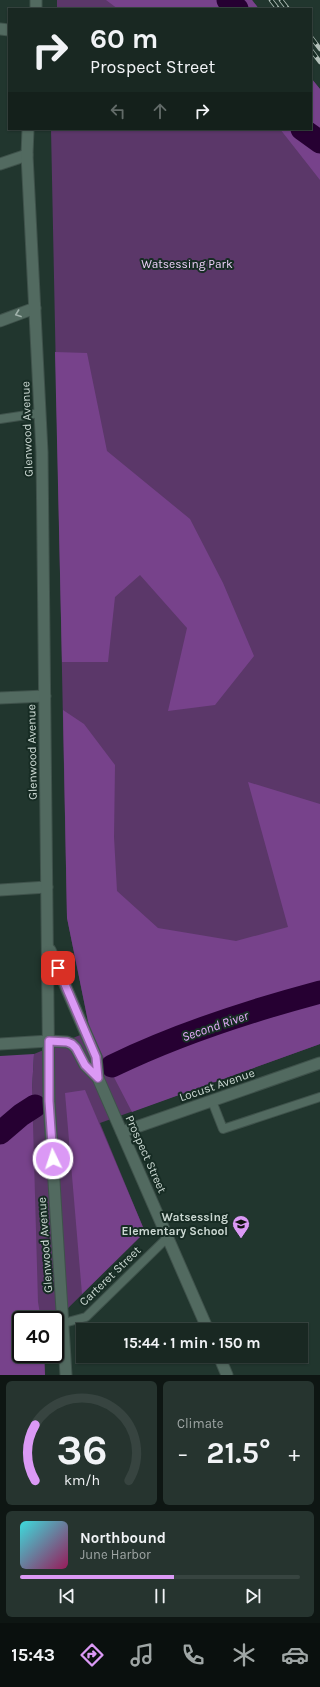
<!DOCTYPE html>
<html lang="en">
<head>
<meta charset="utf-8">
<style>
	:root { --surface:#192822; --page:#26342f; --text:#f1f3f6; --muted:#9fa6a5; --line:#374440; --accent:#db99f5 }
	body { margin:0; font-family:Karla,sans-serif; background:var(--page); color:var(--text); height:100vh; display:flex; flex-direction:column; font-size:15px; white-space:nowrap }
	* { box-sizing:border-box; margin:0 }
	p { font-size:13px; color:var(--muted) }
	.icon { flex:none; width:22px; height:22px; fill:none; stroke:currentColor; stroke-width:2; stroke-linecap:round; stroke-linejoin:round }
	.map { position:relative; height:1375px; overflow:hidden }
	.side { display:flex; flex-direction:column; gap:6px; padding:6px; background:#0e1613; flex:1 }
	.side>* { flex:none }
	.top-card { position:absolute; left:8px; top:8px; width:304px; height:122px; border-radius:0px; box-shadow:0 1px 3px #0004,0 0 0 1px var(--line); background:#192822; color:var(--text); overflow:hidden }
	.speed { position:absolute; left:12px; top:1311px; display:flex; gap:8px; font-size:20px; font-weight:700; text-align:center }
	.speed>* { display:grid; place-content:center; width:52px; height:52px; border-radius:50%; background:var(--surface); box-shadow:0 1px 3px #0004,0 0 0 1px var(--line); line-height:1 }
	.speed .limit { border:2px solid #111; border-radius:6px; background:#fff; color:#111 }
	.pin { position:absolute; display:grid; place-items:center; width:34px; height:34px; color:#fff; margin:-17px; border-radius:8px; box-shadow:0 2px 6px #0006 }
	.me { position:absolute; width:44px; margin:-22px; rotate:356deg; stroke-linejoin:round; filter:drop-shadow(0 0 3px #0008) }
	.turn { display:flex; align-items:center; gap:14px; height:84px; padding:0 16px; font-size:18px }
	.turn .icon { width:52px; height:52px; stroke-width:2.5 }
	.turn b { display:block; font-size:28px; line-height:34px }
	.lanes { display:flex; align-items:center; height:38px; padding:0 16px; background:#0003; justify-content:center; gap:20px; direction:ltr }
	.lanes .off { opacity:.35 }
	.big { font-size:30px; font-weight:700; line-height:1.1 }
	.side .tile { flex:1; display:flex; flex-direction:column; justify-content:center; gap:6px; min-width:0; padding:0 14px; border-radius:6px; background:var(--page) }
	.side .dial { align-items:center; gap:0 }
	.dial svg { height:104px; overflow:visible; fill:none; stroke:var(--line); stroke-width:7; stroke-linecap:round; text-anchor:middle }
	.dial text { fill:var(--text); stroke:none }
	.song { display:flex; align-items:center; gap:12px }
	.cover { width:48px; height:48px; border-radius:6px; background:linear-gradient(135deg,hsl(180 70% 55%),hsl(330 70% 35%)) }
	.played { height:4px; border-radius:2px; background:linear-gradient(90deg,var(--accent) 55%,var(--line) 55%) }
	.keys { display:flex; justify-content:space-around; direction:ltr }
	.heat { display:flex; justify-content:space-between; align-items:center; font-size:22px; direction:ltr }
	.side .tiles { flex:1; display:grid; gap:6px; grid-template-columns:1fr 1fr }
	.tile:last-child { grid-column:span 2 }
	.trip { position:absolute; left:76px; top:1323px; width:232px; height:40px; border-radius:0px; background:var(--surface); box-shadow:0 1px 3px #0004,0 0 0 1px var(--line); font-weight:700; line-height:40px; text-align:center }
	.tabs { display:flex; height:64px; justify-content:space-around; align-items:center; background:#0a100e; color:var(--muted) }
	.tabs .icon { width:28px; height:28px }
	.tabs .active { color:var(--accent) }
	.tabs b { font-size:18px; color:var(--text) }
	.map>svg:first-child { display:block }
	.green { fill:#5b3769 }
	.forest { fill:#77428b }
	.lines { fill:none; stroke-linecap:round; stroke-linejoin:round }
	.river { stroke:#260032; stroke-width:23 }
	.service-casing { stroke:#3f524b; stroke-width:10 }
	.minor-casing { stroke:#3f524b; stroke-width:13 }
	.tertiary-casing { stroke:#3f524b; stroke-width:13 }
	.service { stroke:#526a60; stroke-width:8 }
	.minor { stroke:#526a60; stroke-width:11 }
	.tertiary { stroke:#526a60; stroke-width:11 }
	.rail-casing { stroke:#b3c1ba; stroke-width:4.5 }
	.rail { stroke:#172c24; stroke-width:3; stroke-dasharray:9; stroke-linecap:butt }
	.oneway { stroke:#a1b2ab }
	.route-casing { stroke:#8e639f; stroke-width:10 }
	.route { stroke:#db99f5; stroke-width:7 }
	.labels { text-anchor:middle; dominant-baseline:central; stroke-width:4; stroke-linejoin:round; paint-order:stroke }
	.park-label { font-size:12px; fill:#ecd0f8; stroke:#172c24 }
	.street-label { font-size:12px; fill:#ccd9d3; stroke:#172c24 }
	.poi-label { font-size:12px; font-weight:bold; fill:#ccd9d3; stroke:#172c24; text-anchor:end }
	.water-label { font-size:13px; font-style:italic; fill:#e7adfd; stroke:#172c24 }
</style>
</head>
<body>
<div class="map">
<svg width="320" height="1375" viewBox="0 0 320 1375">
	<rect width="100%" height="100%" fill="#21362e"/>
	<g class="green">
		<path d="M57 0H252L259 9H57Z"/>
		<path d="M311 78 320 89V1044L100 1123 145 1232 55 1321 21 1320V1354H44L45 1375H0L32 1089 34 1054 90 1031 67 918 51 129H311Z"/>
	</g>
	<g class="forest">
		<path d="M106 0H252L259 9H118Z"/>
		<path d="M311 78 320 89V180L280 129H311Z"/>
		<path d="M55 352 87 353 107 451 190 519 223 583 254 656 215 705 168 711 187 628 140 575 115 597 108 662H62Z"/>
		<path d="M63 710 84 724 115 765 114 837 117 891 158 928 236 941 288 927 248 782 320 804V1044L132 1112 90 1031 67 918Z"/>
		<path d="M34 1054 32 1089 38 1302 41 1320H21V1354H44L45 1375H0V1056Z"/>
		<path d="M85 1090 145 1232 82 1294 65 1093Z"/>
	</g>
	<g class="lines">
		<g class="river">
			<path d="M228 0 237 9"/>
			<path d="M302 129 320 142"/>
			<path d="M112 1066C178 1034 249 1011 320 992"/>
			<path d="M0 1133 21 1115 35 1106"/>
		</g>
		<defs>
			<g id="service">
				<path d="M0 419 40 413"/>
				<path d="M212 1101 223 1129 320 1097"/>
				<path d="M64 1323 86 1317 168 1237"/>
			</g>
			<g id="minor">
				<path d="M0 29 9 30"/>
				<path d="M0 164 27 155"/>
				<path d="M0 321 35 308"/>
				<path d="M0 698 45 696"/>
				<path d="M0 890 47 887"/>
				<path d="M0 1044 49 1041"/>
				<path d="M122 1132 320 1063"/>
			</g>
			<g id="tertiary">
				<path d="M36 9V0"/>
				<path d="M28 129 27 155 42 452 49 1101 66 1375"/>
				<path d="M50 950 96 1057 98 1078 208 1330"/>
				<path d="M49 1041 67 1042 72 1044 76 1048 85 1065 98 1078"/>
				<path d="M219 1356 227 1375"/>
			</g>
		</defs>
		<use href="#service" class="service-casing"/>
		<use href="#minor" class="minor-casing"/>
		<use href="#tertiary" class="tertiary-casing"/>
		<use href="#service" class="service"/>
		<use href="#minor" class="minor"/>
		<use href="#tertiary" class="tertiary"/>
		<defs>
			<g id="rail">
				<path d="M271 0 278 9"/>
				<path d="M281 0 288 9"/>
				<path d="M311 37 320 49"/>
				<path d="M311 50 320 62"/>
			</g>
		</defs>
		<use href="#rail" class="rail-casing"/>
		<use href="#rail" class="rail"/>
	</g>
	<defs><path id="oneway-chevron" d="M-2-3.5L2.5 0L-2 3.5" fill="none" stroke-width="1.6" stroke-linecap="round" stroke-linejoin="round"/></defs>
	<use class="oneway" href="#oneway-chevron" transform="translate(18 314) rotate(160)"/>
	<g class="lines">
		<defs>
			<path id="route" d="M53 1159 49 1101V1041L67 1042 72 1044 76 1048 85 1065 98 1078 96 1057 58 968"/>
		</defs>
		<use href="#route" class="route-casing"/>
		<use href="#route" class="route"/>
	</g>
	<defs>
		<symbol id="school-pin" viewBox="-11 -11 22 30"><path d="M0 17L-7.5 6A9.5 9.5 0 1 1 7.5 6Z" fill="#db99f5" stroke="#172c24"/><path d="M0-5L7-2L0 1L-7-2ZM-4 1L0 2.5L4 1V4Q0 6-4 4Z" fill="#111"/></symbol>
	</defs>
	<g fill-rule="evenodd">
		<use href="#school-pin" x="231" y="1214" width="20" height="27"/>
	</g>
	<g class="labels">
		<g class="park-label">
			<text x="187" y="264">Watsessing Park</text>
		</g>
		<g class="street-label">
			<text transform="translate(27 429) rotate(-92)">Glenwood Avenue</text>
			<text transform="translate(32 752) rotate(-91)">Glenwood Avenue</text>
			<text transform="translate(217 1085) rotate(-19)">Locust Avenue</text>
			<text transform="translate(146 1154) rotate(66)">Prospect Street</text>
			<text transform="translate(45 1245) rotate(-94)">Glenwood Avenue</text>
			<text transform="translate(110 1276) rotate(-44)">Carteret Street</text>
		</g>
		<g class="poi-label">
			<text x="228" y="1217">Watsessing<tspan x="228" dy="14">Elementary School</tspan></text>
		</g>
		<g class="water-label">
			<text transform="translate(215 1026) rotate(-19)">Second River</text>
		</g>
	</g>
</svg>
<div class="speed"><div class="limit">40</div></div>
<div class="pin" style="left:58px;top:968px;background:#d93025"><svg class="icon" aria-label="arrive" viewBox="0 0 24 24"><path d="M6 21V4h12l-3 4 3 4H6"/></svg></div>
<svg class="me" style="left:53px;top:1159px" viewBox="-20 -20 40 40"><circle r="17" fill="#db99f5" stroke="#fff" stroke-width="3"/><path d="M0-11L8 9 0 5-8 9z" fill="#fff"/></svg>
<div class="trip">15:44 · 1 min · 150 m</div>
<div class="top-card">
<div class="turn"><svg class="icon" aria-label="right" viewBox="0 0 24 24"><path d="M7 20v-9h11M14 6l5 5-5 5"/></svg><div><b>60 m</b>Prospect Street</div></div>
<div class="lanes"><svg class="icon off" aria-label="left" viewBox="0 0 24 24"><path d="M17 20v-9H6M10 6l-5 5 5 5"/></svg><svg class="icon off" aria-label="ahead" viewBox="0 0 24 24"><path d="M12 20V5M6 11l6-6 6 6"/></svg><svg class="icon" aria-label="right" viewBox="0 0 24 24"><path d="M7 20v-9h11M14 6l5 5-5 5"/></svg></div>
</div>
</div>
<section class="side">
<div class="tiles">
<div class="tile dial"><svg viewBox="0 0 100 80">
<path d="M14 69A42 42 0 1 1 86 69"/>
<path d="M14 69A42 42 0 0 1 14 26" stroke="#db99f5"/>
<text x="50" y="56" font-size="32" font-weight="700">36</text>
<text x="50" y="72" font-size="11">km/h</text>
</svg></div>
<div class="tile"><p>Climate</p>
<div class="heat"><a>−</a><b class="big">21.5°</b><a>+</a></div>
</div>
<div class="tile">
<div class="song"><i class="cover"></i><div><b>Northbound</b><p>June Harbor</p></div></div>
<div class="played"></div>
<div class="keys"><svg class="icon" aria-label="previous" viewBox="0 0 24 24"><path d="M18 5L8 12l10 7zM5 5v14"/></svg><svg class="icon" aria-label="pause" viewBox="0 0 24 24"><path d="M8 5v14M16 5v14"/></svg><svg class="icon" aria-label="next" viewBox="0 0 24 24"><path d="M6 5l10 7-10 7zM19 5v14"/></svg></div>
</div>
</div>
</section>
<nav class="tabs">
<b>15:43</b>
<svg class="icon active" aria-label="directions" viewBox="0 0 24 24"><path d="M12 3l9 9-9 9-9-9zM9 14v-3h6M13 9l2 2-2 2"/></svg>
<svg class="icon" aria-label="music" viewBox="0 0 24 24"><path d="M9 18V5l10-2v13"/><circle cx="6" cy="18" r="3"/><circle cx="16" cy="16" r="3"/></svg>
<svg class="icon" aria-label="phone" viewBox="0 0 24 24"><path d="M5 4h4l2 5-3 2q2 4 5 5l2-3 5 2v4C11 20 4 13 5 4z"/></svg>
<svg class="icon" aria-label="climate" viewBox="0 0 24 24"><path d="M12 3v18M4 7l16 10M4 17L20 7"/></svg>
<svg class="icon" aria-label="car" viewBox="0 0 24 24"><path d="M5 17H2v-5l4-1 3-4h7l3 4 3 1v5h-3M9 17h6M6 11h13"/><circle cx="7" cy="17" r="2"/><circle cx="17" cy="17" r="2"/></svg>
</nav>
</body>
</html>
